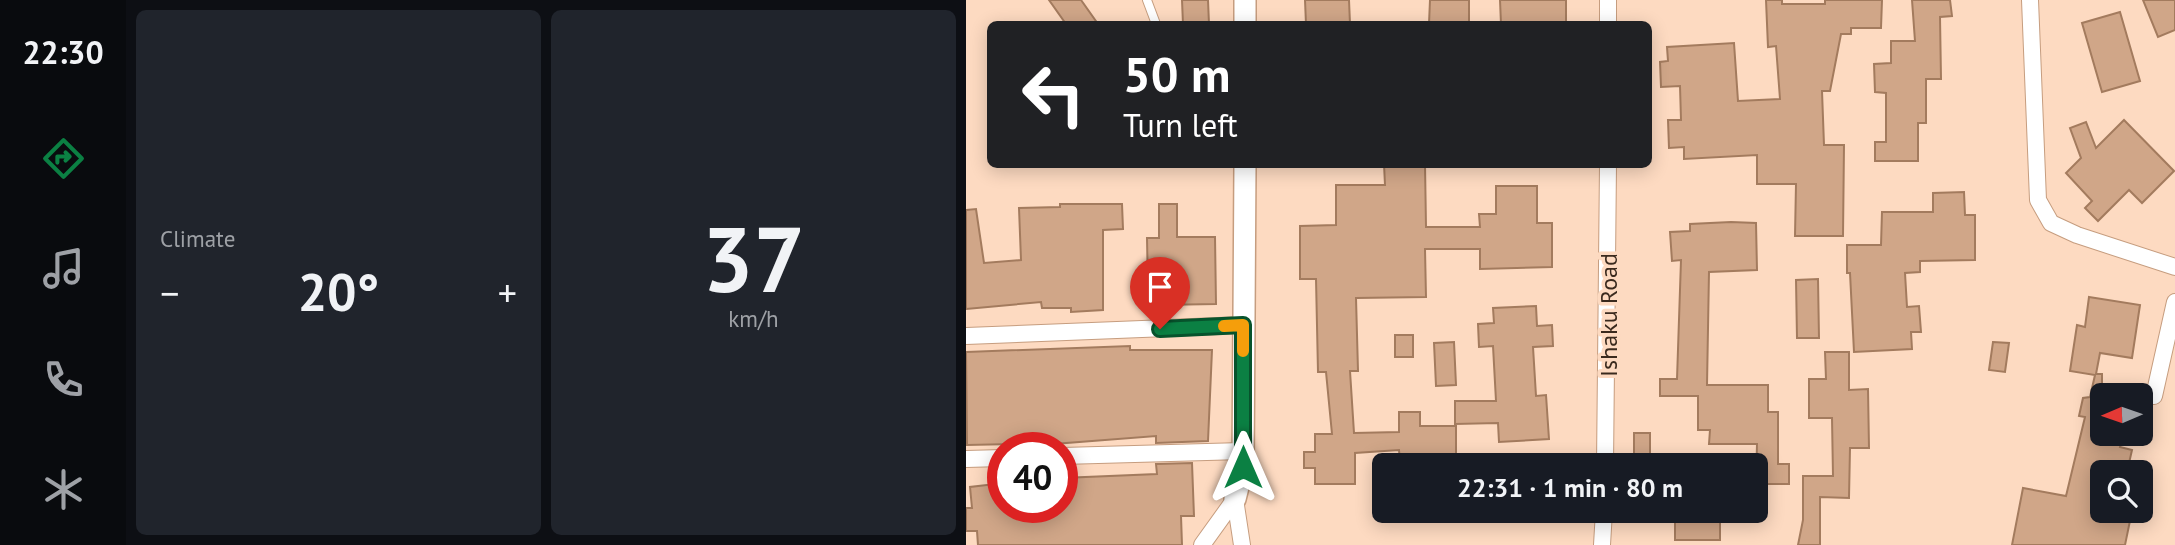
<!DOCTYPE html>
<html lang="en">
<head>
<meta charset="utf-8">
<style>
	:root { --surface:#171b24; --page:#20242c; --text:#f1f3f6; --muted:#9ea1a6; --accent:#0b8043 }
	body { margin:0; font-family:"PT Sans",sans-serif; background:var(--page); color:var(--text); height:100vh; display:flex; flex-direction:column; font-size:26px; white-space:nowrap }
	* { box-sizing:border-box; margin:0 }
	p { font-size:23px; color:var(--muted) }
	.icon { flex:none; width:38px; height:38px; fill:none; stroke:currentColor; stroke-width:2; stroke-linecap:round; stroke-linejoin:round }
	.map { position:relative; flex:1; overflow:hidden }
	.drawer { display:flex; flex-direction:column; gap:10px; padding:10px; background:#0d0f14; width:840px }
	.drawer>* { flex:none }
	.hud { position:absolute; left:21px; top:21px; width:665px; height:147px; border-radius:10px; box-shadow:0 4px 18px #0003; background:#202124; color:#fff; overflow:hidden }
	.needle { width:46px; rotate:268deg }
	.fabs { position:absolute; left:1124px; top:383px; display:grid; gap:14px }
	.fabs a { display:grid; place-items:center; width:63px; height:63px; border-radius:10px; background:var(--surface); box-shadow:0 4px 18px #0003; font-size:35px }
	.speed { position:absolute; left:21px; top:432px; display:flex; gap:14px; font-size:35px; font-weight:700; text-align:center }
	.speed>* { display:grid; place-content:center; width:91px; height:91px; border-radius:50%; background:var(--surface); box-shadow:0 4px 18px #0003; line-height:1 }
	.speed .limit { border:10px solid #d22; background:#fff; color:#111 }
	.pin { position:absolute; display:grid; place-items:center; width:60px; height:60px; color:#fff; margin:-72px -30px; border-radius:50% 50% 50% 0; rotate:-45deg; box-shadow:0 0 7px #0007 }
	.pin .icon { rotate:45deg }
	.me { position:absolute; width:77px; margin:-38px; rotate:0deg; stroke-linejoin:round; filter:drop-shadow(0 0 5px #0008) }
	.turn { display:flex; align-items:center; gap:24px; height:147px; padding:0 21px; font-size:32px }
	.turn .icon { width:91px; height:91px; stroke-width:2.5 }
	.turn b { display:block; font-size:49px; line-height:60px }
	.big { font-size:52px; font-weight:700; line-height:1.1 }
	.drawer .widget { flex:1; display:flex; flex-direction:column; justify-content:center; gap:10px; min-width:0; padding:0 24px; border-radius:10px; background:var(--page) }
	.drawer .dial { align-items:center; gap:0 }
	.dial b { font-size:91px; line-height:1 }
	.heat { display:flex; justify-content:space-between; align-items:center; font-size:38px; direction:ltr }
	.drawer .tiles { flex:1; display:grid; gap:10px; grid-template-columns:repeat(2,1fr) }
	.trip { position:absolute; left:406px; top:453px; width:396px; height:70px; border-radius:10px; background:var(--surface); box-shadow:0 4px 18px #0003; font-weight:700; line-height:70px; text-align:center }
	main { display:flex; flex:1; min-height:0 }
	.tab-bar { display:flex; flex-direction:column; width:126px; justify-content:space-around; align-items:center; background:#090b0e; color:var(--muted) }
	.tab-bar .icon { width:49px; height:49px }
	.tab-bar .on { color:var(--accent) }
	.tab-bar b { font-size:32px; color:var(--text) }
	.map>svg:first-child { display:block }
	.building { fill:#d0a688; stroke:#a37b5e; stroke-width:2 }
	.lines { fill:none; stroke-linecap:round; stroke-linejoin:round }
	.service-casing { stroke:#c69d7f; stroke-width:10 }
	.minor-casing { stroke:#c69d7f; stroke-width:18 }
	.tertiary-casing { stroke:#c69d7f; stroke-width:24 }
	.service { stroke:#fff; stroke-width:8 }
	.minor { stroke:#fff; stroke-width:16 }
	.tertiary { stroke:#fff; stroke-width:21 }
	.route-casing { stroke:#07532c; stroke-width:18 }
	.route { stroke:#0b8043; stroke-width:12 }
	.slow { stroke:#f59e0b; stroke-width:12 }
	.labels { text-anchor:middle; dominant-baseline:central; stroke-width:7; stroke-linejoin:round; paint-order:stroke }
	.street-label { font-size:24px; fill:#3a2a1e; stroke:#fddac1 }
</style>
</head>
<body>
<main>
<nav class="tab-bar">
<b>22:30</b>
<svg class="icon on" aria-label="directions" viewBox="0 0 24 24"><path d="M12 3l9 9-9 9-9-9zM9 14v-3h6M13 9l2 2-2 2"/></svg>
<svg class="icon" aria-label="music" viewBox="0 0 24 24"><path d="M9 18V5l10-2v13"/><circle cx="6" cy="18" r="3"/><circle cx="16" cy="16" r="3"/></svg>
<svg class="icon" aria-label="phone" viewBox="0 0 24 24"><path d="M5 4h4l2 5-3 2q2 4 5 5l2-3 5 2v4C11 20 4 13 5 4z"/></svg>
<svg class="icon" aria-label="climate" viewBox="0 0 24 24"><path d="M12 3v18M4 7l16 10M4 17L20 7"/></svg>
</nav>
<section class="drawer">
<div class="tiles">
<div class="widget"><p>Climate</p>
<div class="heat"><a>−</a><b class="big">20°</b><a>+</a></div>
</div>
<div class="widget dial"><b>37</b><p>km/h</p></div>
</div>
</section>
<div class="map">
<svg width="1209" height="545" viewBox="0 0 1209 545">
	<rect width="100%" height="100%" fill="#fddac1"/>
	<g class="building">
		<path d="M83 0H115L132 24H100Z"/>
		<path d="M216 0H242L243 24H217Z"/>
		<path d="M339 0H383L384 24H340Z"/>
		<path d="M464 0H503V24H463Z"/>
		<path d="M534 0H600V24H535Z"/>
		<path d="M800 0H816V4H859V0H916L915 28H885V34H875L864 91H856L858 145H878L877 236H829L830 184H791V155L718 159V147L703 148 702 120H715L714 86 695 87 694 62 702 61 701 47 768 43 772 101 814 99 810 46 802 47Z"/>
		<path d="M946 0H984L986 16 974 17 975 79H960V123H952V161H909V142H920V93L909 92 908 64 925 63V41H949Z"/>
		<path d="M1177 0H1209V30L1192 37Z"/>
		<path d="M1154 12 1174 81 1136 92 1116 23Z"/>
		<path d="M1158 120 1208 171 1176 203 1163 190 1132 221 1119 208 1126 201 1100 173 1115 158 1104 128 1120 122 1130 148Z"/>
		<path d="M418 164H459L460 227H514L513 214H530V186H571V223H586V267L514 269V249H459L460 297 390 298 392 371H384L388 433 433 432V412H454V426H490V460L434 462 433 450 389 453V484H349V468H338V452H349V434H366L360 372H352L350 279H334V226L370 225V185H419Z"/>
		<path d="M998 192 999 215H1009V260L954 261V272L939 273 941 307 953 306 955 332H945L946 349 888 352 884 273H881V245H915L916 212H967V193Z"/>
		<path d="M94 204H156L157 229 137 230V310L105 312V308H76L75 302 0 309V210L10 209 18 263 55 260 53 208 94 207Z"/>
		<path d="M193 204H211V237H249L250 304 192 305V290H182L181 238H193Z"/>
		<path d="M765 222 790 223 791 270 743 272 741 385H802V412H812V464H823V484H790L791 444H743L744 430H732V396H694V379H711L715 260 706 261 704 232 724 231V224Z"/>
		<path d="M852 279 853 338H831L830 280Z"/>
		<path d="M1123 297 1174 305 1166 358 1134 353 1130 374H1136V434H1157L1154 447 1166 450 1161 472H1136V511H1166L1159 545H1046L1057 488 1100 496 1119 417 1113 416 1117 398 1124 397 1129 375 1104 371 1111 325 1119 327Z"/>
		<path d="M570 306 571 326 586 325 587 346 567 347 570 396 580 395 583 439 533 442 532 423 489 424V401H530L527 346 513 347 512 324 528 323 527 308Z"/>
		<rect x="429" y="335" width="18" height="22"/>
		<path d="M488 342 490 385 470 386 468 343Z"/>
		<path d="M1027 342 1043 343 1039 372 1023 370Z"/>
		<path d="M164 346V350H246L242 441 190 443V436L75 445V448H47V444L1 445 0 352Z"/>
		<path d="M859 352H883V390L902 389 903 448H884L883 498 854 497V545H832L837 520V476H867L866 418H843V379H860Z"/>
		<rect x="668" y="433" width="16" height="26"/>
		<path d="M226 463 228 516H215L216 545H12L11 531H0V508H6L4 487 29 484 30 501 37 500V508H96V478L191 474 190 464Z"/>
		<rect x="709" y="511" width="45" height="29"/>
	</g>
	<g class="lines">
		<defs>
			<path id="service" d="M181 0 190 24"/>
			<g id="minor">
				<path d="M1064 0 1072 200 1085 223 1111 235 1209 267"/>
				<path d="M642 24V0"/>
				<path d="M0 336 277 325"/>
				<path d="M1188 396 1209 302"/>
				<path d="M96 456 277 451"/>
				<path d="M0 459 37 458"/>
				<path d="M639 466 642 164"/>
				<path d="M269 499 276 545"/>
				<path d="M236 545 269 499"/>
				<path d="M636 545 638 511"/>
			</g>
			<g id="tertiary">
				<path d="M279 0V24"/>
				<path d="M269 499 277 467 279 164"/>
			</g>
		</defs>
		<use href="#service" class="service-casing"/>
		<use href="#minor" class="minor-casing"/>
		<use href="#tertiary" class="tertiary-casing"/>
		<use href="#service" class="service"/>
		<use href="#minor" class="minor"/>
		<use href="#tertiary" class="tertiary"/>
	</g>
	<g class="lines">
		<defs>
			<path id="route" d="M194 329 277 325V467"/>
		</defs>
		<use href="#route" class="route-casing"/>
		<use href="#route" class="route"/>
		<path class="slow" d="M258 326 277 325V351"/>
	</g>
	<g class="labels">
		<g class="street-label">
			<text transform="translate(642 315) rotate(-90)">Ishaku Road</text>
		</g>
	</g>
</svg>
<div class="fabs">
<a><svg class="needle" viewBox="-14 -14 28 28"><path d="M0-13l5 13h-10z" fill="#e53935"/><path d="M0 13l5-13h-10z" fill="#9ea1a6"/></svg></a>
<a><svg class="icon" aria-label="search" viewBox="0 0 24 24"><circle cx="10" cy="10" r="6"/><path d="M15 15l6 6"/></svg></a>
</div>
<div class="speed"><div class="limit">40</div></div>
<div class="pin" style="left:194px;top:329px;background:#d93025"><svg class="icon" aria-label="arrive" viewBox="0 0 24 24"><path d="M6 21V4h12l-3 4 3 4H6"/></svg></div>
<svg class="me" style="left:277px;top:467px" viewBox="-20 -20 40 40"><path d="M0-17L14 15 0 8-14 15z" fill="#0b8043" stroke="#fff" stroke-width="4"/></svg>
<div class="trip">22:31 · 1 min · 80 m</div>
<div class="hud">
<div class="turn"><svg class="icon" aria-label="left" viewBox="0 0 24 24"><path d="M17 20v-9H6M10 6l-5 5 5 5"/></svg><div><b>50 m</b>Turn left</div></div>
</div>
</div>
</main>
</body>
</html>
